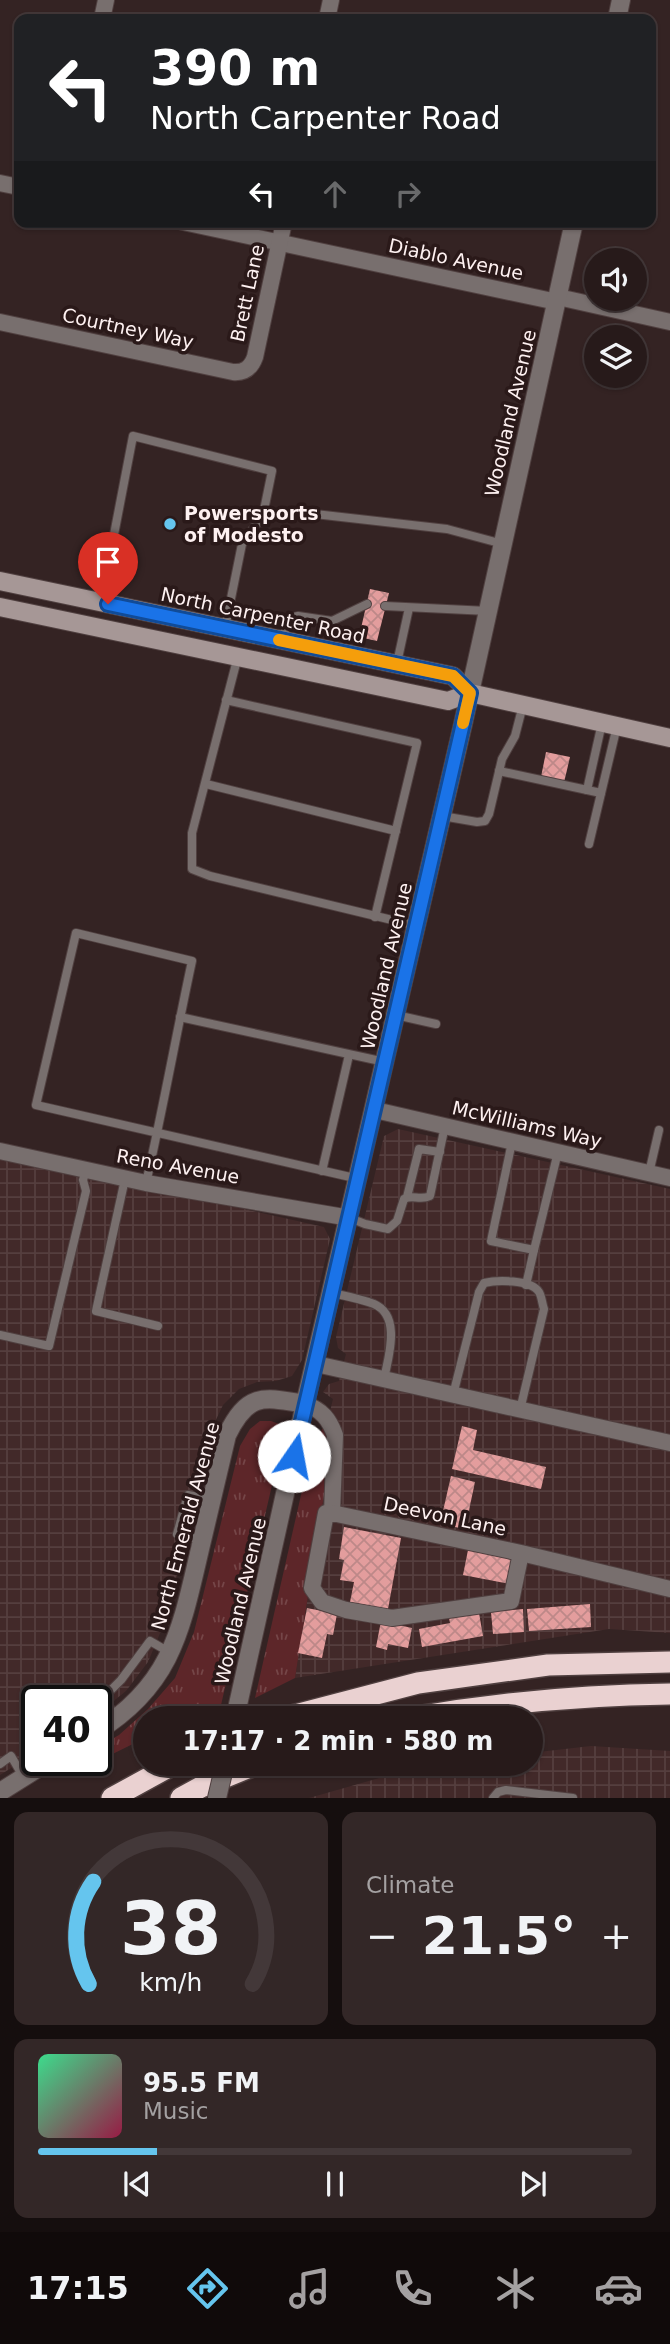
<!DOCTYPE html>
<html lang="en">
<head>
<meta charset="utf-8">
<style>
	:root { --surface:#271a1a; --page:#332727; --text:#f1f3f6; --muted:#a4a1a2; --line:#433839; --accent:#65c5ee }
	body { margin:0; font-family:"DejaVu Sans",sans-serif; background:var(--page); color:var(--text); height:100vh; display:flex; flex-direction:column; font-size:26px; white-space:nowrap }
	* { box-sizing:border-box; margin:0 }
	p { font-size:23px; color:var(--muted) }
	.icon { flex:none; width:38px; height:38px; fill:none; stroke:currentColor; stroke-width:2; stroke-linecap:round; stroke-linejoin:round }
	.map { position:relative; height:1798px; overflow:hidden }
	.sheet { display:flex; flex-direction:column; gap:14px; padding:14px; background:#150e0e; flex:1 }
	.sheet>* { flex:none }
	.hud { position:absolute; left:14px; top:14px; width:642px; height:214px; border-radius:14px; box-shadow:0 2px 5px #0004,0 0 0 2px var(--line); background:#202124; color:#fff; overflow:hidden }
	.fabs { position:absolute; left:584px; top:248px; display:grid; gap:14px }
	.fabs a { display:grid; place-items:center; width:63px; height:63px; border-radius:50%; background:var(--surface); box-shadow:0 2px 5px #0004,0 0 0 2px var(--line); font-size:35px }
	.speed { position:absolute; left:21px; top:1685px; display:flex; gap:14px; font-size:35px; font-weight:700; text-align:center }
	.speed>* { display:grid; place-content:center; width:91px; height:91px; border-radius:50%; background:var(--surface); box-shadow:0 2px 5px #0004,0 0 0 2px var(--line); line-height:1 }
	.speed .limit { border:4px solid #111; border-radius:10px; background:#fff; color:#111 }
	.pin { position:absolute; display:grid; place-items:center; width:60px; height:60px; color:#fff; margin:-72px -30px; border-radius:50% 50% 50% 0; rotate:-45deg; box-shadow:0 0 7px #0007 }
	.pin .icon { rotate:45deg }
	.me { position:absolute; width:77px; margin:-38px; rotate:12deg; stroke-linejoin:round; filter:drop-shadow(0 0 5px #0008) }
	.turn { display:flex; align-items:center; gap:24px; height:147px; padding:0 21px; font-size:32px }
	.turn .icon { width:91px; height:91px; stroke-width:2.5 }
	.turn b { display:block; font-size:49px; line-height:60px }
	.lanes { display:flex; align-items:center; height:66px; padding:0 21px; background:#0003; justify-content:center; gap:35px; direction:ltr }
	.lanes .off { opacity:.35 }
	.big { font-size:52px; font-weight:700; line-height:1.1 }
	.sheet .card { flex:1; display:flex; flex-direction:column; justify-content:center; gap:10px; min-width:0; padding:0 24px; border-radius:14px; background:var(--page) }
	.sheet .dial { align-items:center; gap:0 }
	.dial svg { height:182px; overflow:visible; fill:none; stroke:var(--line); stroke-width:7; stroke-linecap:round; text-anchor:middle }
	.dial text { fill:var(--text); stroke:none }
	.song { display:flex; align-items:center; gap:21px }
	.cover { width:84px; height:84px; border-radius:10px; background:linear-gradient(135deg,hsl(150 70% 55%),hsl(340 70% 35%)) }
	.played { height:7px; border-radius:4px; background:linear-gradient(90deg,var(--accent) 20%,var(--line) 20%) }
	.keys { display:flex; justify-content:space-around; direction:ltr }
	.heat { display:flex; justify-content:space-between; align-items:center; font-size:38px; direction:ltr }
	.sheet .tiles { flex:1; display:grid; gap:14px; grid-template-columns:1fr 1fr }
	.card:last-child { grid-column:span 2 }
	.trip { position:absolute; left:133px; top:1706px; width:410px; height:70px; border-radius:35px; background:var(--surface); box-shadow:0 2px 5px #0004,0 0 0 2px var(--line); font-weight:700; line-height:70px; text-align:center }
	.menu { display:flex; height:112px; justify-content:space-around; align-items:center; background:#100a0a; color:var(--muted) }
	.menu .icon { width:49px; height:49px }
	.menu .current { color:var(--accent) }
	.menu b { font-size:32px; color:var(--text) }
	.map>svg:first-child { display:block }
	.industrial { fill:url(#industrial-grid) }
	.grass { fill:url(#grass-tufts) }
	.building { fill:url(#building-cross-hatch) }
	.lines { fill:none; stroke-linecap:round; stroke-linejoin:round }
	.service-casing { stroke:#504040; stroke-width:10 }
	.minor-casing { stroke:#504040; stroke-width:18 }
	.tertiary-casing { stroke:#504040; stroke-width:20 }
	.secondary-casing { stroke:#504040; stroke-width:20 }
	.motorway-casing { stroke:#504040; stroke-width:24 }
	.service { stroke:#786f6e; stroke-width:8 }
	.minor { stroke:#786f6e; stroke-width:16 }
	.tertiary { stroke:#786f6e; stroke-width:18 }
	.secondary { stroke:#a69796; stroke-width:18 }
	.motorway { stroke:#ead1d1; stroke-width:21 }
	.tertiary-bridge-casing { stroke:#504040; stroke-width:20; stroke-linecap:butt }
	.tertiary-bridge { stroke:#786f6e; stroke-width:18 }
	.route-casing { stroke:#114b97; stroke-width:18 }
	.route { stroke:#1a73e8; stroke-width:12 }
	.slow { stroke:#f59e0b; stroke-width:12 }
	.poi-dot { fill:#65c5ee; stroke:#2a1919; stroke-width:2.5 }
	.labels { text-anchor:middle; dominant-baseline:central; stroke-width:7; stroke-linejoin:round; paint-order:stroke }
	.street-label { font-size:19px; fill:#fef1f1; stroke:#2a1919 }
	.poi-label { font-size:19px; font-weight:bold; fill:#fef1f1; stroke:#2a1919; text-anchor:start }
</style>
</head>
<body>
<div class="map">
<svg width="670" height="1798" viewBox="0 0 670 1798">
	<defs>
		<pattern id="industrial-grid" width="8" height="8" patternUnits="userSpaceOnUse" patternTransform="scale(1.75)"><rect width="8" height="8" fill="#422929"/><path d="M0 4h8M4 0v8" fill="none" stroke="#553e3e"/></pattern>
		<pattern id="grass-tufts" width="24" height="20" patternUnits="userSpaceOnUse" patternTransform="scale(1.75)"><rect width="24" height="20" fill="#5d2629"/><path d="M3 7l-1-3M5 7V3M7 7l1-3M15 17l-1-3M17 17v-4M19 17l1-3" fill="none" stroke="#754648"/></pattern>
		<pattern id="building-cross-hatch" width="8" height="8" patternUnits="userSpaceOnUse" patternTransform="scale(1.75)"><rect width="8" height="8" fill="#e39d9d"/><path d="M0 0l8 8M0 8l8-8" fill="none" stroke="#bd8888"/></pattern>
	</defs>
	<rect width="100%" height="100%" fill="#342323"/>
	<g class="industrial">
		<path d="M398 1129 670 1189V1633L609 1629 295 1678 324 1495 326 1428 333 1399 323 1392 329 1384 339 1381 346 1354 338 1348 336 1337 384 1136Z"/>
		<path d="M0 1154 324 1227 330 1239 302 1360 292 1376 276 1381 257 1382 239 1389 223 1405 213 1426 168 1614 148 1662 126 1691 96 1715V1701H37V1752L0 1775Z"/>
		<path d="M591 1746 670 1751V1798H309L418 1767 440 1764H530V1753Z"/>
	</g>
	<g class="grass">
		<path d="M260 1421H271L279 1424 282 1433V1442L221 1705 188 1718H145V1738L74 1773 69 1765 76 1761 96 1760V1748L119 1735 148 1709 175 1678 194 1632 240 1446 250 1429Z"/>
		<path d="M326 1428 324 1495 295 1678 255 1698 301 1495 322 1429Z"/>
	</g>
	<g class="building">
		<path d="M370 589 389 593 377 641 359 637Z"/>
		<path d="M546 752 570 757 563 787 540 782Z"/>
		<path d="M462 1426 477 1430 473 1450 546 1467 541 1489 452 1469Z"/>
		<path d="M451 1476 475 1482 465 1529 440 1524Z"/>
		<path d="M344 1527 401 1538 388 1609 350 1602 354 1582 340 1580 344 1560 339 1559Z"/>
		<path d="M468 1550 515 1560 510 1584 463 1575Z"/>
		<path d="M590 1604 591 1627 529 1631 527 1609Z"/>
		<path d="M307 1608 337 1614 333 1635 327 1634 322 1658 298 1653Z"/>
		<path d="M523 1609 524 1632 493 1634 491 1612Z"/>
		<path d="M479 1613 483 1636 422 1647 419 1629 450 1623 449 1618Z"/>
		<path d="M381 1621 412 1628 408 1648 388 1644 387 1650 376 1647Z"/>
	</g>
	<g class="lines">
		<defs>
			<g id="service">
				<path d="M306 513 447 529 503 544"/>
				<path d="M108 603 114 566 112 545 133 436 272 471 263 515 242 544 225 628"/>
				<path d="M385 606 488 611"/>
				<path d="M281 640 290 618 298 616 332 621 367 604"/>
				<path d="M238 656 192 833V869L210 876 417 926"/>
				<path d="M397 663 409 608"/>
				<path d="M226 700 417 743 375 917"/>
				<path d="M499 771 601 793"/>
				<path d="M206 784 396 831"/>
				<path d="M587 790 602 723"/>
				<path d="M442 816 477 822 485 821 489 814 502 759 515 736 523 705"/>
				<path d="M589 844 617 726"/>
				<path d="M396 1015 436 1024"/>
				<path d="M180 1017 385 1062"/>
				<path d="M512 1142 491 1241 534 1250 558 1152"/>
				<path d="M322 1171 349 1055"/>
				<path d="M649 1173 659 1130"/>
				<path d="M125 1179 96 1311 158 1326"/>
				<path d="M146 1183C163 1109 176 1035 192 961L76 933 36 1105 359 1179"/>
				<path d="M407 1197 419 1149 440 1152"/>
				<path d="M350 1218 365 1224 388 1229 397 1221 404 1199C412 1194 420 1201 430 1196L445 1126"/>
				<path d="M526 1285 534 1250"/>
				<path d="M332 1293C346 1296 361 1299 374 1304 402 1316 388 1358 384 1379"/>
				<path d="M0 1335 49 1346 86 1191 83 1180 86 1170"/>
				<path d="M453 1395 479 1292 484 1283C496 1280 531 1279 539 1292 542 1297 542 1304 544 1309L520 1410"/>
				<path d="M202 1540 177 1534 188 1495 212 1500"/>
				<path d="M115 1717 104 1697 121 1680 150 1641 169 1652"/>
				<path d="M0 1764 11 1756 24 1778"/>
				<path d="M493 1798 498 1792 506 1790 573 1798"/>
			</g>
			<g id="minor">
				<path d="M102 19 106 0"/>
				<path d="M327 19 331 0"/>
				<path d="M0 183 19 187"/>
				<path d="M183 222 557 302"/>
				<path d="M558 297 670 322"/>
				<path d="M0 322 233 372C244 373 251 368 255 357L284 222"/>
				<path d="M375 1110 670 1178"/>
				<path d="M0 1151 146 1183 350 1218"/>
				<path d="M316 1364 670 1443"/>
				<path d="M305 1404C322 1410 329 1419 335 1435L332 1513"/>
				<path d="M521 1553 511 1601 392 1618 346 1610 322 1602 312 1588 326 1513H332L521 1553 670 1589"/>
			</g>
			<g id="tertiary">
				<path d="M617 19 621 0"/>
				<path d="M235 1718 305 1404 463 724 574 222"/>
				<path d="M96 1732C172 1685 181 1630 200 1549 209 1511 218 1473 227 1435 248 1392 263 1397 305 1404"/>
				<path d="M0 1792 51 1760"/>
			</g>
			<g id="secondary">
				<path d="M0 581 453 676 470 693 670 738"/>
				<path d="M0 607 448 701 470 693"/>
			</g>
			<g id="motorway">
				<path d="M284 1718 418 1683 548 1665 670 1662"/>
				<path d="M410 1718C497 1703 583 1695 670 1694"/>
				<path d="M112 1798 174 1764"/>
				<path d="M181 1798 201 1787 257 1764"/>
			</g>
		</defs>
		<use href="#service" class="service-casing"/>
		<use href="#minor" class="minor-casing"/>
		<use href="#tertiary" class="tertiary-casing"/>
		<use href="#secondary" class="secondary-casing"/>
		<use href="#motorway" class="motorway-casing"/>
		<use href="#service" class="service"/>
		<use href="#minor" class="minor"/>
		<use href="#tertiary" class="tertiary"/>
		<use href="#secondary" class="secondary"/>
		<use href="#motorway" class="motorway"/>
		<defs>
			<path id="tertiary-bridge" d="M217 1798 225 1764"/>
		</defs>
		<use href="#tertiary-bridge" class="tertiary-bridge-casing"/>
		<use href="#tertiary-bridge" class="tertiary-bridge"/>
	</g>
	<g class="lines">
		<defs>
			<path id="route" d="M108 604 453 676 470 693 294 1456"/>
		</defs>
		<use href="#route" class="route-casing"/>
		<use href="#route" class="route"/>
		<path class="slow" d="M279 640 453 676 470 693 463 723"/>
	</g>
	<circle class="poi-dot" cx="170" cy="524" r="7"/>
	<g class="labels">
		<g class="street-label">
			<text transform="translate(456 259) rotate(12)">Diablo Avenue</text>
			<text transform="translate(247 293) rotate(-78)">Brett Lane</text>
			<text transform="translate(128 328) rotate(12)">Courtney Way</text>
			<text transform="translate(510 413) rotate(-77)">Woodland Avenue</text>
			<text transform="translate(263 615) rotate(12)">North Carpenter Road</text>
			<text transform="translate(386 966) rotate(-77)">Woodland Avenue</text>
			<text transform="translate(527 1124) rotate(13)">McWilliams Way</text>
			<text transform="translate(178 1166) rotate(10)">Reno Avenue</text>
			<text transform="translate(445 1516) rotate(12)">Deevon Lane</text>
			<text transform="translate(185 1526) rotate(-75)">North Emerald Avenue</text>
			<text transform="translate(240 1601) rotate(-77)">Woodland Avenue</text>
		</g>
		<g class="poi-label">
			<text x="184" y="513">Powersports<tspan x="184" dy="22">of Modesto</tspan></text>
		</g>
	</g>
</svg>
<div class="fabs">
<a><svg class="icon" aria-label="sound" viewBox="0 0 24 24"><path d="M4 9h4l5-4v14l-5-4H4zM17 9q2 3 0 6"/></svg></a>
<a><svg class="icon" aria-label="layers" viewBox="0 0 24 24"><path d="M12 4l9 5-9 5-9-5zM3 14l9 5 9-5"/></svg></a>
</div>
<div class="speed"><div class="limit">40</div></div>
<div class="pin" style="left:108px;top:604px;background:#d93025"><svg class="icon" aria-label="arrive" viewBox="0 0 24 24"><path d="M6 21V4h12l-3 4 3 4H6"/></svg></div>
<svg class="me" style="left:294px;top:1456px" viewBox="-20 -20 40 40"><circle r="19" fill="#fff"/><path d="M0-13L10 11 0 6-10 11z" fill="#1a73e8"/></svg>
<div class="trip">17:17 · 2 min · 580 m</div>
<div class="hud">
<div class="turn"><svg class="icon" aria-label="left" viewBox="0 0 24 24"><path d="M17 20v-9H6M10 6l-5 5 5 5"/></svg><div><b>390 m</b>North Carpenter Road</div></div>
<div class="lanes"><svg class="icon" aria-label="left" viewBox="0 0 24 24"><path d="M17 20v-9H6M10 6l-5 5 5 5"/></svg><svg class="icon off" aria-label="ahead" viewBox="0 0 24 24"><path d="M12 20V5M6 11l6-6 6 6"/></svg><svg class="icon off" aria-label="right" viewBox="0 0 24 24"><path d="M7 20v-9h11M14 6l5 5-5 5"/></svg></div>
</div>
</div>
<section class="sheet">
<div class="tiles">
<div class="card dial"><svg viewBox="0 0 100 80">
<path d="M14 69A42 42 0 1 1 86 69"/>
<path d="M14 69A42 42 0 0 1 16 24" stroke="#65c5ee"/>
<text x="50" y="56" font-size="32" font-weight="700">38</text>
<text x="50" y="72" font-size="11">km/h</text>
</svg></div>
<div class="card"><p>Climate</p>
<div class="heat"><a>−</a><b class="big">21.5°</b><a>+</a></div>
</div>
<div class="card">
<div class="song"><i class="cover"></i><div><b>95.5 FM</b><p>Music</p></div></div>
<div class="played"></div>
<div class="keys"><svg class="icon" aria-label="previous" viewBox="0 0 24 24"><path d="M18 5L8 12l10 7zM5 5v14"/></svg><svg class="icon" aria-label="pause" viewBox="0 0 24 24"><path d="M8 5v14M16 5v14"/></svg><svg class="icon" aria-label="next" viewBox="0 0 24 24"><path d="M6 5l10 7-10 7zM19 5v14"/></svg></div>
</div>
</div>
</section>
<nav class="menu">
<b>17:15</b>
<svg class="icon current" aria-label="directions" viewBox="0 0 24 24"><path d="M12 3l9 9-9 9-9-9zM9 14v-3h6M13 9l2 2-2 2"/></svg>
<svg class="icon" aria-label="music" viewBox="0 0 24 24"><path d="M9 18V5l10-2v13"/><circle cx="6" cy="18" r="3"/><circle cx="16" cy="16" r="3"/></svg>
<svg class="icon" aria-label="phone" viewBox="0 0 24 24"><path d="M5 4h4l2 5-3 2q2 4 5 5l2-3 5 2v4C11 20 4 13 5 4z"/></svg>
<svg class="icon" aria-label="climate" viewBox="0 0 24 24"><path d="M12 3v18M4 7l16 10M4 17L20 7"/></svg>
<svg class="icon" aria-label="car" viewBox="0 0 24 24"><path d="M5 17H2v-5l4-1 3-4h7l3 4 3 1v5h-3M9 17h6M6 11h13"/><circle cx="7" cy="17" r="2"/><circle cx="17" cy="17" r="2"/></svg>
</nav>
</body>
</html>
